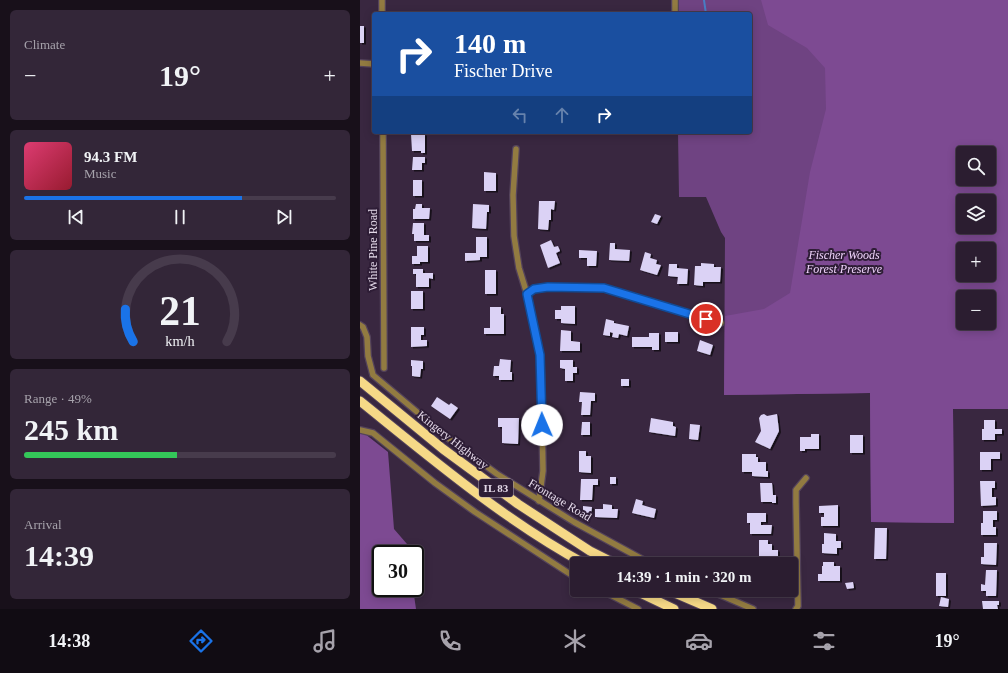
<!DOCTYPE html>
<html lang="en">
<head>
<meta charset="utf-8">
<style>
	:root { --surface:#2b1d30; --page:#332638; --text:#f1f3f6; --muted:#a6a2ab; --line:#473b4c; --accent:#1a73e8 }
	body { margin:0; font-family:"Times New Roman",serif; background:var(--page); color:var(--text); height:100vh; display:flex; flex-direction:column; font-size:15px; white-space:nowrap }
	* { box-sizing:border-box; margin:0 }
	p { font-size:13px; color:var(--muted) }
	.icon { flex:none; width:22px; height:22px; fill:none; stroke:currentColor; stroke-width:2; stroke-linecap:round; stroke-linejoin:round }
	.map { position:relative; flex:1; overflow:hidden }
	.details { display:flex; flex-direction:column; gap:10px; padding:10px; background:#18101a; width:360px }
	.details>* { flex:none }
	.banner { position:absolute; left:12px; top:12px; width:380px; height:122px; border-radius:4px; box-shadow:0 2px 10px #0003,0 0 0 1px var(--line); background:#1a4fa0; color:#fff; overflow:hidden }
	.controls { position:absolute; left:596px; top:146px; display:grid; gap:8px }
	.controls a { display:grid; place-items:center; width:40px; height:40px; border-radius:4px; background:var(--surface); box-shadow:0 2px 10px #0003,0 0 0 1px var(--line); font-size:20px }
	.speed { position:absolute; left:12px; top:545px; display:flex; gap:8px; font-size:20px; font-weight:700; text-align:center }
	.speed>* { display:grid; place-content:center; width:52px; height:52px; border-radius:50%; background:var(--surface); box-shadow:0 2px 10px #0003,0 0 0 1px var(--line); line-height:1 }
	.speed .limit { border:2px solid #111; border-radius:6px; background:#fff; color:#111 }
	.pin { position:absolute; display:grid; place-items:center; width:34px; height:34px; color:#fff; margin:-17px; border:2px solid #fff; border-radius:50%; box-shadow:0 1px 4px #0007 }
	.me { position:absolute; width:44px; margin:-22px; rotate:359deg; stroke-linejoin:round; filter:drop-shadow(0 0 3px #0008) }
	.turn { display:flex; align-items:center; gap:14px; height:84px; padding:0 16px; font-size:18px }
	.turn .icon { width:52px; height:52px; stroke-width:2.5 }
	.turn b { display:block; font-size:28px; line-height:34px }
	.lanes { display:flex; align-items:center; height:38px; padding:0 16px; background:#0003; justify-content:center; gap:20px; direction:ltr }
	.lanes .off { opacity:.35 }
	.big { font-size:30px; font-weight:700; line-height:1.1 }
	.details .card { flex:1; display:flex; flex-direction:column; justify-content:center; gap:6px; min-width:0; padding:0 14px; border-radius:6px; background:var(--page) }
	.details .dial { align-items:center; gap:0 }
	.dial svg { height:104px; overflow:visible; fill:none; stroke:var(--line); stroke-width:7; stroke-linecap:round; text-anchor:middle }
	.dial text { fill:var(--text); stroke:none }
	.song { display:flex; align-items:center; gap:12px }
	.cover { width:48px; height:48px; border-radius:6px; background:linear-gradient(135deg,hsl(340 70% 55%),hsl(350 70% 35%)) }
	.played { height:4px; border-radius:2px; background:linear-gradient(90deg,var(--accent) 70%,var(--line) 70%) }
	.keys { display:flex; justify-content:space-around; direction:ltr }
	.heat { display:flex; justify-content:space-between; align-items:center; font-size:22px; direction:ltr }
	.charge { height:6px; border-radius:3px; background:linear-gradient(90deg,#34c759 49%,var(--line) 0) }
	.trip { position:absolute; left:210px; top:557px; width:228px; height:40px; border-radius:4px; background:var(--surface); box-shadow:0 2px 10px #0003,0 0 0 1px var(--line); font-weight:700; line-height:40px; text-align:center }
	.dock { display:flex; height:64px; justify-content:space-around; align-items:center; background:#110c13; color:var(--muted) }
	.dock .icon { width:28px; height:28px }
	.dock .selected { color:var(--accent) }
	.dock b { font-size:18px; color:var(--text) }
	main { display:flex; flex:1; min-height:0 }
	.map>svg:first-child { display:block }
	.green { fill:#6f4382; fill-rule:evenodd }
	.forest { fill:#7d4a92; fill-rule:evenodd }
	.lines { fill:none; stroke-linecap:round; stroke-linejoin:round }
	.stream { stroke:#497dc4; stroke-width:2 }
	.building { fill:#dbd2f5; filter:url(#shadow) }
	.minor-casing { stroke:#54435b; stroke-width:8 }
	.trunk-casing { stroke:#54435b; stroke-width:11 }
	.minor { stroke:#927b41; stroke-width:5.5 }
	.trunk { stroke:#f6d987; stroke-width:9 }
	.route-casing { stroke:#114b97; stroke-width:10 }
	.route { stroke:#1a73e8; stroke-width:7 }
	.labels { text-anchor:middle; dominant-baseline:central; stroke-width:4; stroke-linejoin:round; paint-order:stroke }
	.shield { fill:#2e1d36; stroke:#ada1b3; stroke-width:1 }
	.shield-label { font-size:11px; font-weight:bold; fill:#e4d9e9 }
	.street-label { font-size:12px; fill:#e4d9e9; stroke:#2e1d36 }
	.park-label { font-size:12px; font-style:italic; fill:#f0d4fc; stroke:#2e1d36 }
</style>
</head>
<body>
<main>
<section class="details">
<div class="card"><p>Climate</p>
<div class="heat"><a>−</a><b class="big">19°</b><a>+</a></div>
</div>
<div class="card">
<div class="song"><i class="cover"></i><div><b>94.3 FM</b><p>Music</p></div></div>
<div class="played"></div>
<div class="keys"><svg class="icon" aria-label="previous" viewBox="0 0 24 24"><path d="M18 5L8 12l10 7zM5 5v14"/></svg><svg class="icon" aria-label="pause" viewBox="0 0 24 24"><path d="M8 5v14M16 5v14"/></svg><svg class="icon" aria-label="next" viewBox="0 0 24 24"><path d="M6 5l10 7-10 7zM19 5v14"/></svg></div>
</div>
<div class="card dial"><svg viewBox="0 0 100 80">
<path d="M14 69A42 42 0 1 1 86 69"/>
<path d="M14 69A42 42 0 0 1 8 44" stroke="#1a73e8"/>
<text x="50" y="56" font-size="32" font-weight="700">21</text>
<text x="50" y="72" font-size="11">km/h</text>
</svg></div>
<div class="card"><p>Range · 49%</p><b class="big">245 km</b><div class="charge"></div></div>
<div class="card"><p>Arrival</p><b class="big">14:39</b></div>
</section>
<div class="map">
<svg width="648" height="609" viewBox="0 0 648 609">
	<defs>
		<filter id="shadow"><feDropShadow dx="2" dy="1.5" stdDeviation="0" flood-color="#0009"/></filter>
	</defs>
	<rect width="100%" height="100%" fill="#392740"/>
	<path class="green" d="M316 0H648V409H593L594 523 511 522 510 393 364 395 365 238 361 232 346 197H319L318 132H390V14H317ZM603 153H629V179H603ZM603 201H629V227H603ZM603 249H629V275H603ZM603 297H629V323H603Z"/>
	<g class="forest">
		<path d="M401 0H648V409H593L594 523 511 522 510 393 364 395 365 316 404 309 430 293 450 172 466 109 465 68 447 48 408 25ZM603 153H629V179H603ZM603 201H629V227H603ZM603 249H629V275H603ZM603 297H629V323H603Z"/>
		<path d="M0 430 28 452 34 529 47 544 49 554H21V588H53L56 609H0Z"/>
	</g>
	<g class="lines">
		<path class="stream" d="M344 0 346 14"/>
	</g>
	<g class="building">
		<rect x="0" y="26" width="4" height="17"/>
		<path d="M51 134H65V153H61V151H52Z"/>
		<path d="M53 157H65V163H62V170H52Z"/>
		<path d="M124 172 136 173V191H124Z"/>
		<rect x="53" y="180" width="9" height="16"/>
		<path d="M179 201H195L194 210 191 209V220H189L188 230 178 229Z"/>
		<path d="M56 204H62V208H70L69 219H53V209H55Z"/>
		<path d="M113 204 129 205V212H127L126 229 112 228Z"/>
		<path d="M295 214 301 216 297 224 291 222Z"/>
		<path d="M53 223H64V235H69V241H54V234H52Z"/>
		<path d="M116 237H127V257H120V260L105 261V253H116Z"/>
		<path d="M191 240 194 247 198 246 200 251 196 253 200 263 188 268 180 245Z"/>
		<path d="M250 243H255V249L270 250 269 261 249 260Z"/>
		<path d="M57 246H68V262H60V264H52V256H57Z"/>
		<path d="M219 250 237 251 236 266H227V258H219Z"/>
		<path d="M285 252 291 254 290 258 297 260 296 264 301 265 297 275 280 270Z"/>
		<path d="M341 263 354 264V267H361L360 282H343V286L334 285 335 266H341Z"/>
		<path d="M309 264H317V268L328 269 327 284H317L318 277 308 276Z"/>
		<path d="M53 269H63V273H73V279L69 278V287H56V274H53Z"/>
		<rect x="125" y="270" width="11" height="24"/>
		<rect x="51" y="291" width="12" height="18"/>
		<path d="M201 306H215V324L201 323V319H195V310H201Z"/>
		<path d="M130 307H141V314H144V334H124V328H130Z"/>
		<path d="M246 319 254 321V323L269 326 267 336 259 334 258 338 252 337 253 333 250 332V336L243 335Z"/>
		<path d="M51 327H64V335H61V340H67V346L51 347Z"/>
		<path d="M201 330 211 331V341L220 342V351H200Z"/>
		<rect x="305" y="332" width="13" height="10"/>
		<path d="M289 333H299V350H292V347H272V337H289Z"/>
		<path d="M340 340 353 345 350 355 337 351Z"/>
		<path d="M140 359 151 360 150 372H152V380H139V376H133L134 366H139Z"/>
		<path d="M51 360 63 361V369H61L60 377 52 376V366H51Z"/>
		<path d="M200 360H213V367H217V373H213V381H205V369L200 368Z"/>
		<rect x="261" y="379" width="8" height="7"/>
		<path d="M220 392 235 393V401H231L230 415H221L222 402H219Z"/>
		<path d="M77 397 89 405 91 403 98 408 90 419 71 406Z"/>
		<path d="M404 414 407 416 417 414 419 431 410 449 395 442 401 431 399 418 401 415Z"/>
		<path d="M138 418H159L158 444 142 443V427H138Z"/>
		<path d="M291 418 313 422V426L316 427 315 436 289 432Z"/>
		<path d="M624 420H635V429H642V434H635V440H622V429H624Z"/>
		<path d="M222 422H230V435H221Z"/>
		<path d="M330 424 340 425 338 440 329 439Z"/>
		<path d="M451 434H459V449H445V451H440V437H451Z"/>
		<rect x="490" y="435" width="13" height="18"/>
		<path d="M219 451H226V456H231V473L219 472Z"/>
		<path d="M620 452H640V459H631V470H620Z"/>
		<path d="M382 454H396V457H398V462H406V471H408V477L392 476V472H382Z"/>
		<rect x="250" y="477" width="6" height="7"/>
		<path d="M221 479H238V485H233L232 500H220Z"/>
		<path d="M620 481H635V488H632V497H636V505L621 506Z"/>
		<path d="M400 483H412L413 495H416V503H412V502H401Z"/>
		<path d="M276 499 283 501 282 505 296 509 294 518 272 513Z"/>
		<path d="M243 504 252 505V509H258L257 518 235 517V509H243Z"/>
		<path d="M478 505V526H461V517H464V513H459V506Z"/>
		<path d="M223 506 232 507 231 515 223 514Z"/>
		<path d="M623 511H637V520H633V527H636V535H621V523H623Z"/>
		<path d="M387 513H406V522H401V525H412L411 534H390V523H387Z"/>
		<path d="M515 528H527L526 559H514Z"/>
		<path d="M464 533 476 534V541H481V548H477V554L462 553V544H464Z"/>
		<path d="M399 540H408V544H412V550H418V557L399 558Z"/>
		<path d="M624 543H637L636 565 621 564V557H624Z"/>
		<path d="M463 562H474V566H480V581H458V574H462V566H463Z"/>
		<path d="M626 570H637L636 596H626V591H621V584L625 585Z"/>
		<rect x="576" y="573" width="10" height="23"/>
		<path d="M493 582 494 588 487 589 485 583Z"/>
		<rect x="409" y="590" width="9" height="5"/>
		<path d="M581 597 589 599 588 607 579 606Z"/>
		<path d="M622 601H639V605H637L638 609H623Z"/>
	</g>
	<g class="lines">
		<defs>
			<g id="minor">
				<path d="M22 0V14"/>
				<path d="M315 0V14"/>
				<path d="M0 63 14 64"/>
				<path d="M23 132 24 368"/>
				<path d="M156 149 153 195 154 236 159 268 167 294 180 355 181 364 183 471 179 501"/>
				<path d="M167 294 174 289 188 287 244 288 361 323"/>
				<path d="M0 325 3 327 7 337 8 356 13 375 88 438 137 474 214 522 291 564"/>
				<path d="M0 430 13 433 75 483 115 512 210 574 217 577"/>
				<path d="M241 590 278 609"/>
				<path d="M349 590 393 609"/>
				<path d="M436 609 438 606 436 503V490L446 478"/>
			</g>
			<g id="trunk">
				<path d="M0 381 83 449 158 504 230 551 256 564"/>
				<path d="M0 401C72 459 144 520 225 564"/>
				<path d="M274 590 314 609"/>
				<path d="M308 590 352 609"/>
			</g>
		</defs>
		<use href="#minor" class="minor-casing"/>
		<use href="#trunk" class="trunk-casing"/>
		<use href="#minor" class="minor"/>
		<use href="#trunk" class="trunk"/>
	</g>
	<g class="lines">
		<defs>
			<path id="route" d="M182 425 180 355 167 294 174 289 188 287 244 288 346 319"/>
		</defs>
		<use href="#route" class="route-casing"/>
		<use href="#route" class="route"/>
	</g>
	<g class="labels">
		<rect class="shield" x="119" y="479" width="34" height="18" rx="3"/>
		<g class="shield-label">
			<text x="136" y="488">IL 83</text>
		</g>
		<g class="street-label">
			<text transform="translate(13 250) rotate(-90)">White Pine Road</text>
			<text transform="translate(93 440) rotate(38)">Kingery Highway</text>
			<text transform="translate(200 500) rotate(31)">Frontage Road</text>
		</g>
		<g class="park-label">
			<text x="484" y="255">Fischer Woods<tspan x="484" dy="14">Forest Preserve</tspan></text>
		</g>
	</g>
</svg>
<div class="controls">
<a><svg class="icon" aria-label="search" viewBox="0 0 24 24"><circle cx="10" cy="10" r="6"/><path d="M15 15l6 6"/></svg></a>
<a><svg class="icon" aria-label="layers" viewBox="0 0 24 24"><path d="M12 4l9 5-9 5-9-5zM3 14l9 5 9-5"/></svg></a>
<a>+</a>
<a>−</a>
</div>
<div class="speed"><div class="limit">30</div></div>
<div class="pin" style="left:346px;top:319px;background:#d93025"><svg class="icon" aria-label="arrive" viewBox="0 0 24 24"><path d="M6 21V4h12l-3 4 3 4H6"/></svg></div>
<svg class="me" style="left:182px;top:425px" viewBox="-20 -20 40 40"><circle r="19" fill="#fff"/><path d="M0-13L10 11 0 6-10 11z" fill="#1a73e8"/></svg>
<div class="trip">14:39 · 1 min · 320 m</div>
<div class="banner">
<div class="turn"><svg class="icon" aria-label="right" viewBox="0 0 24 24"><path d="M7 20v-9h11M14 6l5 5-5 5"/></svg><div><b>140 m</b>Fischer Drive</div></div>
<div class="lanes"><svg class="icon off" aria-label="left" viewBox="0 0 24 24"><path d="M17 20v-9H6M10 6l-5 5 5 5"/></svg><svg class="icon off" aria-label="ahead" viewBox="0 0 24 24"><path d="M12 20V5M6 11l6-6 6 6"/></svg><svg class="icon" aria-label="right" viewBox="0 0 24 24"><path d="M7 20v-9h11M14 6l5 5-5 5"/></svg></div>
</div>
</div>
</main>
<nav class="dock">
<b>14:38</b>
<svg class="icon selected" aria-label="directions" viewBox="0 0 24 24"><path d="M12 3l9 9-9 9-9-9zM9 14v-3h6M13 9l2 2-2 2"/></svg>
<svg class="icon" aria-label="music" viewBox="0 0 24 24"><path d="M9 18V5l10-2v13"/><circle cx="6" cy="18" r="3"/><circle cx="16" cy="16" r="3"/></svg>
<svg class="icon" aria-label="phone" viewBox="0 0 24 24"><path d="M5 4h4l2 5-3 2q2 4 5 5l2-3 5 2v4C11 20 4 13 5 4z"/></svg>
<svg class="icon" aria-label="climate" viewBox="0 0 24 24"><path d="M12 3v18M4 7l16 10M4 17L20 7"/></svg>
<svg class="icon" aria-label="car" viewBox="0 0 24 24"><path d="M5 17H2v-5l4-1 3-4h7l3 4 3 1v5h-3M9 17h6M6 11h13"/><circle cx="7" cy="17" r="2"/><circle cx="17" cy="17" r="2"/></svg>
<svg class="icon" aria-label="filters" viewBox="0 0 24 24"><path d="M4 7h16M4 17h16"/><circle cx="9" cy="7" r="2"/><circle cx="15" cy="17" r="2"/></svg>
<b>19°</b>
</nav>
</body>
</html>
